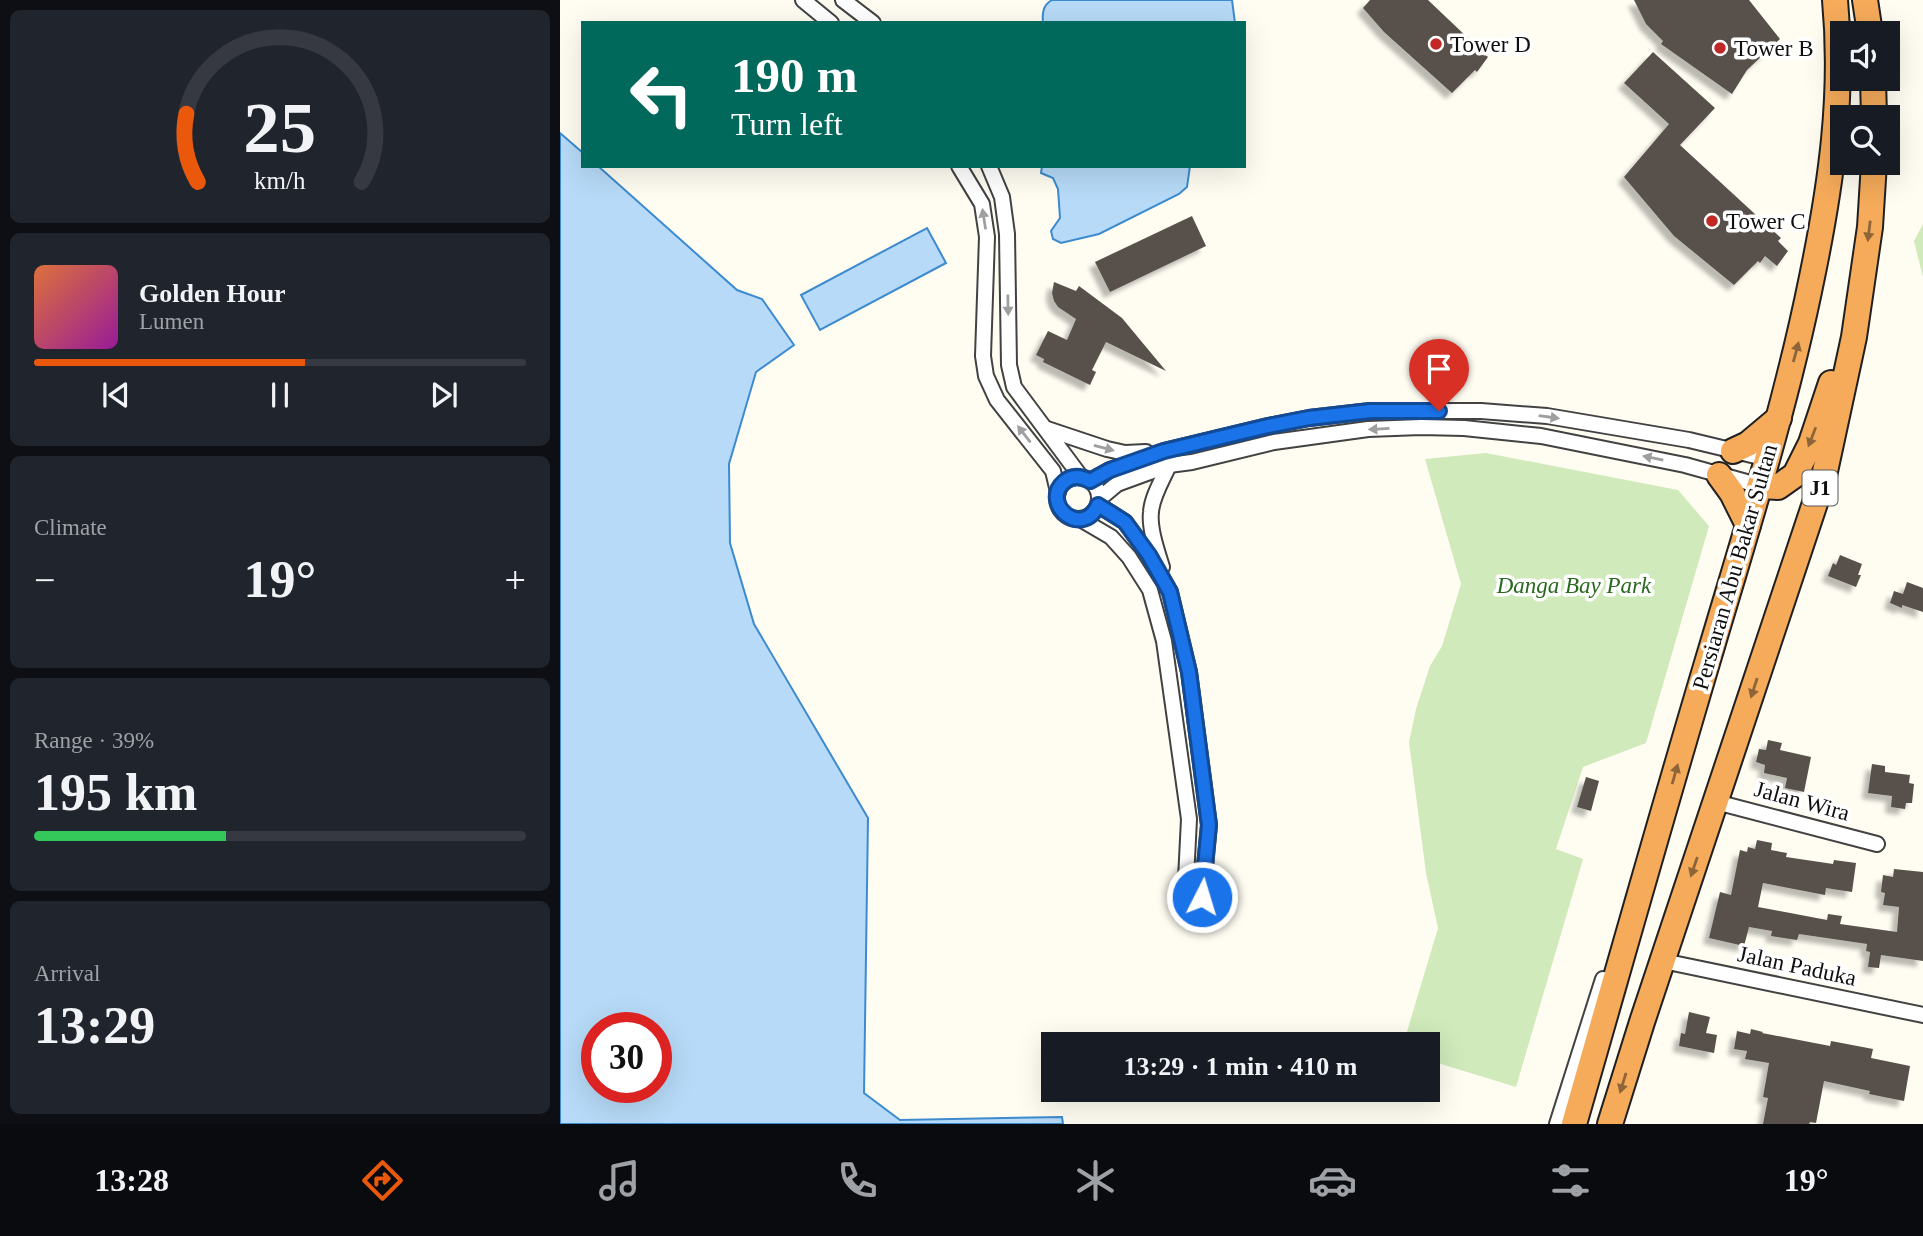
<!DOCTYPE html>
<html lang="en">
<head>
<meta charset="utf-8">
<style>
	:root { --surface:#171b24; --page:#20242c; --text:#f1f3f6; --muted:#9ea1a6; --line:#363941; --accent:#ea580c }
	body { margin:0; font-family:Georgia,serif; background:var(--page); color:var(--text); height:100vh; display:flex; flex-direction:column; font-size:26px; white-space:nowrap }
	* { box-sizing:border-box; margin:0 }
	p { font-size:23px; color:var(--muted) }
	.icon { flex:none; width:38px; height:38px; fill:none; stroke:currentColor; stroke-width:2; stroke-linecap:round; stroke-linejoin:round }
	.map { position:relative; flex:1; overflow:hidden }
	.drawer { display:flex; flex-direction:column; gap:10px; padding:10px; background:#0d0f14; width:560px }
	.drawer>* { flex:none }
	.banner { position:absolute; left:21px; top:21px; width:665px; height:147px; border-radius:0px; box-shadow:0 7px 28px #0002; background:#00695c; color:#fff; overflow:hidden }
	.controls { position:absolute; left:1270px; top:21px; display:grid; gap:14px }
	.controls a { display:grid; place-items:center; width:70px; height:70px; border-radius:0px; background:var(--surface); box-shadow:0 7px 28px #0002; font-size:35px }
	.speed { position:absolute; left:21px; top:1012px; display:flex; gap:14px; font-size:35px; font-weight:700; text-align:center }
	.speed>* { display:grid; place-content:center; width:91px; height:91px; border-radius:50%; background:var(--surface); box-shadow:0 7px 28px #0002; line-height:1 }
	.speed .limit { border:10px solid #d22; background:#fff; color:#111 }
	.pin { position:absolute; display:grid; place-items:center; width:60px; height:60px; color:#fff; margin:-72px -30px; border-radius:50% 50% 50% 0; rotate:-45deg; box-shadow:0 0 7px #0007 }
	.pin .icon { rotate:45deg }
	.me { position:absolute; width:77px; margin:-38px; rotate:5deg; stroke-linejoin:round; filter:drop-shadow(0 0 5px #0008) }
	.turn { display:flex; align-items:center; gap:24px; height:147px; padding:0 35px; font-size:32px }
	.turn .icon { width:91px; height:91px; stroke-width:2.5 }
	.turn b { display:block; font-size:49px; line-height:60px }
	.big { font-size:52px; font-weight:600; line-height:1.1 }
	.drawer .card { flex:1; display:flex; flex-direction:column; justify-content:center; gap:10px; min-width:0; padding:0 24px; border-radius:10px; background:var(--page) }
	.drawer .dial { align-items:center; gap:0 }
	.dial svg { height:182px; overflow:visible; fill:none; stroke:var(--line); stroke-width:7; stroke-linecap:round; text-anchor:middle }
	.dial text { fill:var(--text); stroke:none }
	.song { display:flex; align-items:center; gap:21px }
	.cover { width:84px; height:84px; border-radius:10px; background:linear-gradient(135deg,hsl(20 70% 55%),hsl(300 70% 35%)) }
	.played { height:7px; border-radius:4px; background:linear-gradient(90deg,var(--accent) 55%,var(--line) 55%) }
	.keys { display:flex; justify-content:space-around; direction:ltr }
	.heat { display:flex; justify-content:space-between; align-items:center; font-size:38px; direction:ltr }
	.charge { height:10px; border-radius:5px; background:linear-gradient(90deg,#34c759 39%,var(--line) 0) }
	.trip { position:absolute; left:481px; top:1032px; width:399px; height:70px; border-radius:0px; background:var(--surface); box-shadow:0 7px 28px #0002; font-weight:600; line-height:70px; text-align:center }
	.dock { display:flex; height:112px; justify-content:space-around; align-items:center; background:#090b0e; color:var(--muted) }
	.dock .icon { width:49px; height:49px }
	.dock .active { color:var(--accent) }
	.dock b { font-size:32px; color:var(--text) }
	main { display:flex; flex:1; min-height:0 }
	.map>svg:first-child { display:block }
	.green { fill:#d0eabb }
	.water { fill:#b6daf7; stroke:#3d8bce; stroke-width:2; fill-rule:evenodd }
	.building { fill:#58514b; filter:url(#shadow) }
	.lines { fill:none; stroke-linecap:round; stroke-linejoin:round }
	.street-casing { stroke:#424242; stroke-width:18 }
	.highway-casing { stroke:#202020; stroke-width:28 }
	.street { stroke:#fff; stroke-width:14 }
	.highway { stroke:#f5ab5a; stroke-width:24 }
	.oneway { fill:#9f9f9f }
	.oneway2 { fill:#8e6538 }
	.route-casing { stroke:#114b97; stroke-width:18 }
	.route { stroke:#1a73e8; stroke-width:12 }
	.poi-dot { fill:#c12826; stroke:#fff; stroke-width:2.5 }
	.labels { text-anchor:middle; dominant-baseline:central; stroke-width:7; stroke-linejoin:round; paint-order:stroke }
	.shield { fill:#fff; stroke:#575757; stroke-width:2 }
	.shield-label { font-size:21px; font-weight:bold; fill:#0f0f0f }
	.poi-label { font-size:23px; fill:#0f0f0f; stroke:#fff; text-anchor:start }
	.street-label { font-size:23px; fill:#0f0f0f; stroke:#fff }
	.park-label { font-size:23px; font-style:italic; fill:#29681e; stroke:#fff }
</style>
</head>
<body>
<main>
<section class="drawer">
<div class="card dial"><svg viewBox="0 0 100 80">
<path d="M14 69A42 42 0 1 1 86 69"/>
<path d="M14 69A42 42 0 0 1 9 39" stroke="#ea580c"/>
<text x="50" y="56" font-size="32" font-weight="700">25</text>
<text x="50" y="72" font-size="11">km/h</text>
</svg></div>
<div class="card">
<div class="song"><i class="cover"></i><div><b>Golden Hour</b><p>Lumen</p></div></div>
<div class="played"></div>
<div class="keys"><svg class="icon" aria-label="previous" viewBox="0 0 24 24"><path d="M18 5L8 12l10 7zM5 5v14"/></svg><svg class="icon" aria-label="pause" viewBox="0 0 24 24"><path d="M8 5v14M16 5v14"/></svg><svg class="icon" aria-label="next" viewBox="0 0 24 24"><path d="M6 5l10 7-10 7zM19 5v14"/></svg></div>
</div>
<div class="card"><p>Climate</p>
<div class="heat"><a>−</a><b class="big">19°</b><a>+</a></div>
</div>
<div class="card"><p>Range · 39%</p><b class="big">195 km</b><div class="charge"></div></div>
<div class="card"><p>Arrival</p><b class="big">13:29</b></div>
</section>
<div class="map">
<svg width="1363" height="1124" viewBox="0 0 1363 1124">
	<defs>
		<filter id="shadow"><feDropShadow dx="-6" dy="6" stdDeviation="2" flood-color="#0004"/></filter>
	</defs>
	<rect width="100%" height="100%" fill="#fffdf2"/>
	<g class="green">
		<path d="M1363 224V277L1354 241Z"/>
		<path d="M926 453 1118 490 1149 526 1086 743 1023 767 996 849 1023 859 956 1087 868 1060V1045H843L878 928 866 873 849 742 856 709 870 666 882 646 901 584 865 459Z"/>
	</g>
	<g class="water">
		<path d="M492 0H672L675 23H483C482 13 483 5 492 0Z"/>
		<path d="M0 133 23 153V166H38L177 290 202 299 234 345 196 372 169 464 170 543 194 624 308 818 304 1093 340 1120 502 1117 503 1124H0ZM37 1027H96V1087H37Z"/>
		<path d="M482 166H630L627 187 619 194 539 234 501 243 493 239 491 231 500 218 498 189 493 178 481 173Z"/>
		<path d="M367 228 386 263 260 330 241 295Z"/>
	</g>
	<g class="building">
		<path d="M810 0H868L928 57 917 72 915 70 892 93 824 32 803 8Z"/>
		<path d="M1074 0H1189L1220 39 1187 70 1172 94 1101 44 1103 41 1086 24Z"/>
		<path d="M1093 52 1155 108 1120 145 1221 238 1218 241 1228 251 1217 266 1205 256 1200 263 1198 261 1174 285 1114 236 1064 177 1109 124 1064 83Z"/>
		<path d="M632 216 646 246 550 292 535 262Z"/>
		<path d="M494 282 516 291 519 286 562 318 606 371 546 342 532 370 536 372 530 385 483 362 484 359 476 355 488 331 507 340 516 319 498 307 494 301 492 293Z"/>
		<path d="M1280 555 1302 564 1298 575H1301L1296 587 1268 576 1273 563 1276 565Z"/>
		<path d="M1347 582 1363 588V612L1342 605V608L1330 603 1334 591 1343 594Z"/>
		<path d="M1208 740 1222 743 1220 750 1251 757 1244 792 1225 788 1227 778 1204 773 1205 765 1196 762 1199 749 1206 750Z"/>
		<path d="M1312 764 1325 766V772L1350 775 1349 783 1354 784 1352 803H1346L1345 809 1331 807 1332 796 1308 793Z"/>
		<path d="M1026 777 1039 781 1031 811 1017 807Z"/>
		<path d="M1197 840 1212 843 1211 850 1227 853 1226 857 1273 864 1274 860 1296 863 1292 892 1266 888 1265 895 1203 883 1198 907 1267 920 1268 914 1282 916 1280 924 1337 932 1339 907 1323 905 1325 893 1321 892 1323 875 1333 877 1334 869 1363 872V961L1321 955 1319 968 1308 967 1310 952 1306 951 1307 944 1239 934 1237 940 1211 936 1212 931 1189 927 1184 946 1149 938 1160 892 1171 895 1180 850 1187 852 1188 847 1195 849Z"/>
		<path d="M1129 1012 1150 1017 1146 1033 1157 1035 1154 1053 1119 1046 1121 1033 1125 1034Z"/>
		<path d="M1191 1029 1203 1032 1202 1033 1270 1046 1271 1041 1313 1049 1311 1058 1350 1066 1344 1101 1309 1094 1310 1091 1264 1081 1256 1123 1250 1122 1249 1124H1203L1208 1098 1203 1097 1209 1063 1185 1059 1187 1051 1174 1049 1177 1031 1190 1034Z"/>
	</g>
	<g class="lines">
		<defs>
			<g id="street">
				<path d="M243 0 271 23"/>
				<path d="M283 0 313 23"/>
				<path d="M399 166 422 204 427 237 423 356 426 376 437 400 493 471 498 492"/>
				<path d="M429 166 442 197 447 234 449 365 454 387 521 477"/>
				<path d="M487 429 547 449 565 453 586 452"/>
				<circle cx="518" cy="498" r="21"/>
				<path d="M530 481 550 470 604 451 708 426 749 418 810 411H921L987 416 1129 440 1208 459"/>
				<path d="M539 499 557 484 609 465 632 462 714 442 808 429 861 427 904 428 981 436 1125 465 1201 486"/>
				<path d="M538 505 565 522 589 555 610 592 629 672 649 825 642 897"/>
				<path d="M522 520 551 537 569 557 590 590 604 641 629 819 625 899"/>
				<path d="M602 567C597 551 589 528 591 512 592 496 603 479 609 465"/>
				<path d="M1156 802 1317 844"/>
				<path d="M1103 961 1363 1015"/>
				<path d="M997 1124 1043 979"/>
			</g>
			<g id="highway">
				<path d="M1305 0 1310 33"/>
				<path d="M1313 79 1314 117"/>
				<path d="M1173 451 1188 444 1219 418"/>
				<path d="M1159 475 1172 493 1188 525"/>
				<path d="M1201 486 1218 487 1235 475 1251 443 1271 383"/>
				<path d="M1014 1124C1060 964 1105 803 1153 643 1189 522 1227 401 1252 277 1271 185 1284 95 1275 0"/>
				<path d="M1050 1124 1082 1022 1264 476 1294 337 1310 227 1314 163"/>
			</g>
		</defs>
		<use href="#street" class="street-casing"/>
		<use href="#highway" class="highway-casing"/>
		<use href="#street" class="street"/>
		<use href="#highway" class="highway"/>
	</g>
	<defs><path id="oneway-solid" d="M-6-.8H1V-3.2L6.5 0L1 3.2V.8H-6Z" transform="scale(1.75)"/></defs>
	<g class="oneway">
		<use href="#oneway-solid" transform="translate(424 219) rotate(-99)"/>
		<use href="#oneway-solid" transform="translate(448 305) rotate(89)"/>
		<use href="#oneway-solid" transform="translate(989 417) rotate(8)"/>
		<use href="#oneway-solid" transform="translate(819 429) rotate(177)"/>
		<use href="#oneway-solid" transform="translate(464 434) rotate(-128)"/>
		<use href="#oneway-solid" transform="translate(544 448) rotate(15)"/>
		<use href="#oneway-solid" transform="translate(1093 458) rotate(-169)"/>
	</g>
	<g class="oneway2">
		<use href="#oneway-solid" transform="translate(1309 231) rotate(97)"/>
		<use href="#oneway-solid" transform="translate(1236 352) rotate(-75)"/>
		<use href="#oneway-solid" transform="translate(1252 437) rotate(111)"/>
		<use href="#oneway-solid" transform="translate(1194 688) rotate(108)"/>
		<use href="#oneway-solid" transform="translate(1115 774) rotate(-74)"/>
		<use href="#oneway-solid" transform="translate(1134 867) rotate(109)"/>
		<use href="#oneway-solid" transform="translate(1063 1083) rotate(107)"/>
	</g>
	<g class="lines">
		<defs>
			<path id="route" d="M642 897 649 825 629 672 610 592 589 555 565 522 538 505C522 540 480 503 504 482 512 475 521 476 530 481L550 470 604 451 708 426 749 418 810 411H879"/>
		</defs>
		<use href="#route" class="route-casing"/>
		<use href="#route" class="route"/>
	</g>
	<g class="poi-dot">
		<circle cx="876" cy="44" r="7"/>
		<circle cx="1160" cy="48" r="7"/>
		<circle cx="1152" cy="221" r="7"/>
	</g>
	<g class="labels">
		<rect class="shield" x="1242.5" y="470.5" width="35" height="35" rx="5"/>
		<g class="shield-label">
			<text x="1260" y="488">J1</text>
		</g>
		<g class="poi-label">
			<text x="890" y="44">Tower D</text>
			<text x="1174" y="48">Tower B</text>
			<text x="1166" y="221">Tower C</text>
		</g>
		<g class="street-label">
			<text transform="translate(1175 567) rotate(-74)">Persiaran Abu Bakar Sultan</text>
			<text transform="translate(1242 801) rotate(15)">Jalan Wira</text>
			<text transform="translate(1237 966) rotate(12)">Jalan Paduka</text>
		</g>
		<g class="park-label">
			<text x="1014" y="585">Danga Bay Park</text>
		</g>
	</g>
</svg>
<div class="controls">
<a><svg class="icon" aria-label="sound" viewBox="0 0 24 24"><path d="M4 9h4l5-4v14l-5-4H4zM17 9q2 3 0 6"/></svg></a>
<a><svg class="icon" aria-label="search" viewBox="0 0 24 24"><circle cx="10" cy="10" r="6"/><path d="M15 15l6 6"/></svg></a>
</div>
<div class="speed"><div class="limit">30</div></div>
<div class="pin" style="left:879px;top:411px;background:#d93025"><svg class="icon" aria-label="arrive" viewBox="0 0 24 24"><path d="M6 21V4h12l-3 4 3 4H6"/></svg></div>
<svg class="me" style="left:642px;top:897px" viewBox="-20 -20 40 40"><circle r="17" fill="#1a73e8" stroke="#fff" stroke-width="3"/><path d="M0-11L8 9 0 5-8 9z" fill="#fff"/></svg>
<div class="trip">13:29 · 1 min · 410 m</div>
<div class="banner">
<div class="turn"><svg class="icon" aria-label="left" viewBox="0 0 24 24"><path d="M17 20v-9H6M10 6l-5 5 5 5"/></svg><div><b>190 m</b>Turn left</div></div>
</div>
</div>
</main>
<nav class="dock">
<b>13:28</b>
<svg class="icon active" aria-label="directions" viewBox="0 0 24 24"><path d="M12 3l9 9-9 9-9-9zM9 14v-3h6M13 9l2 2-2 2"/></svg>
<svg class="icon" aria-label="music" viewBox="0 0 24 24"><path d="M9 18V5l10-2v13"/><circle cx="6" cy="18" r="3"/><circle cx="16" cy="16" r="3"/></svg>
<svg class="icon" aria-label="phone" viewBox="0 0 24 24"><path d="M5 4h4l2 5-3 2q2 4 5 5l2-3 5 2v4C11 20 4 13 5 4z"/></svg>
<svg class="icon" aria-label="climate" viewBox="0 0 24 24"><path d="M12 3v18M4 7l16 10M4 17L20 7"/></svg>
<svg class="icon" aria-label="car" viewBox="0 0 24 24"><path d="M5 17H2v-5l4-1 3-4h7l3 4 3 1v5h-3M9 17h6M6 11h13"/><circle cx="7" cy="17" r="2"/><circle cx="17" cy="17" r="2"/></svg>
<svg class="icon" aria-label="filters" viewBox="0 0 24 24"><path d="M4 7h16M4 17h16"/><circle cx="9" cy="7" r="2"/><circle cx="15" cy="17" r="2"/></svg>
<b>19°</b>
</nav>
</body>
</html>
